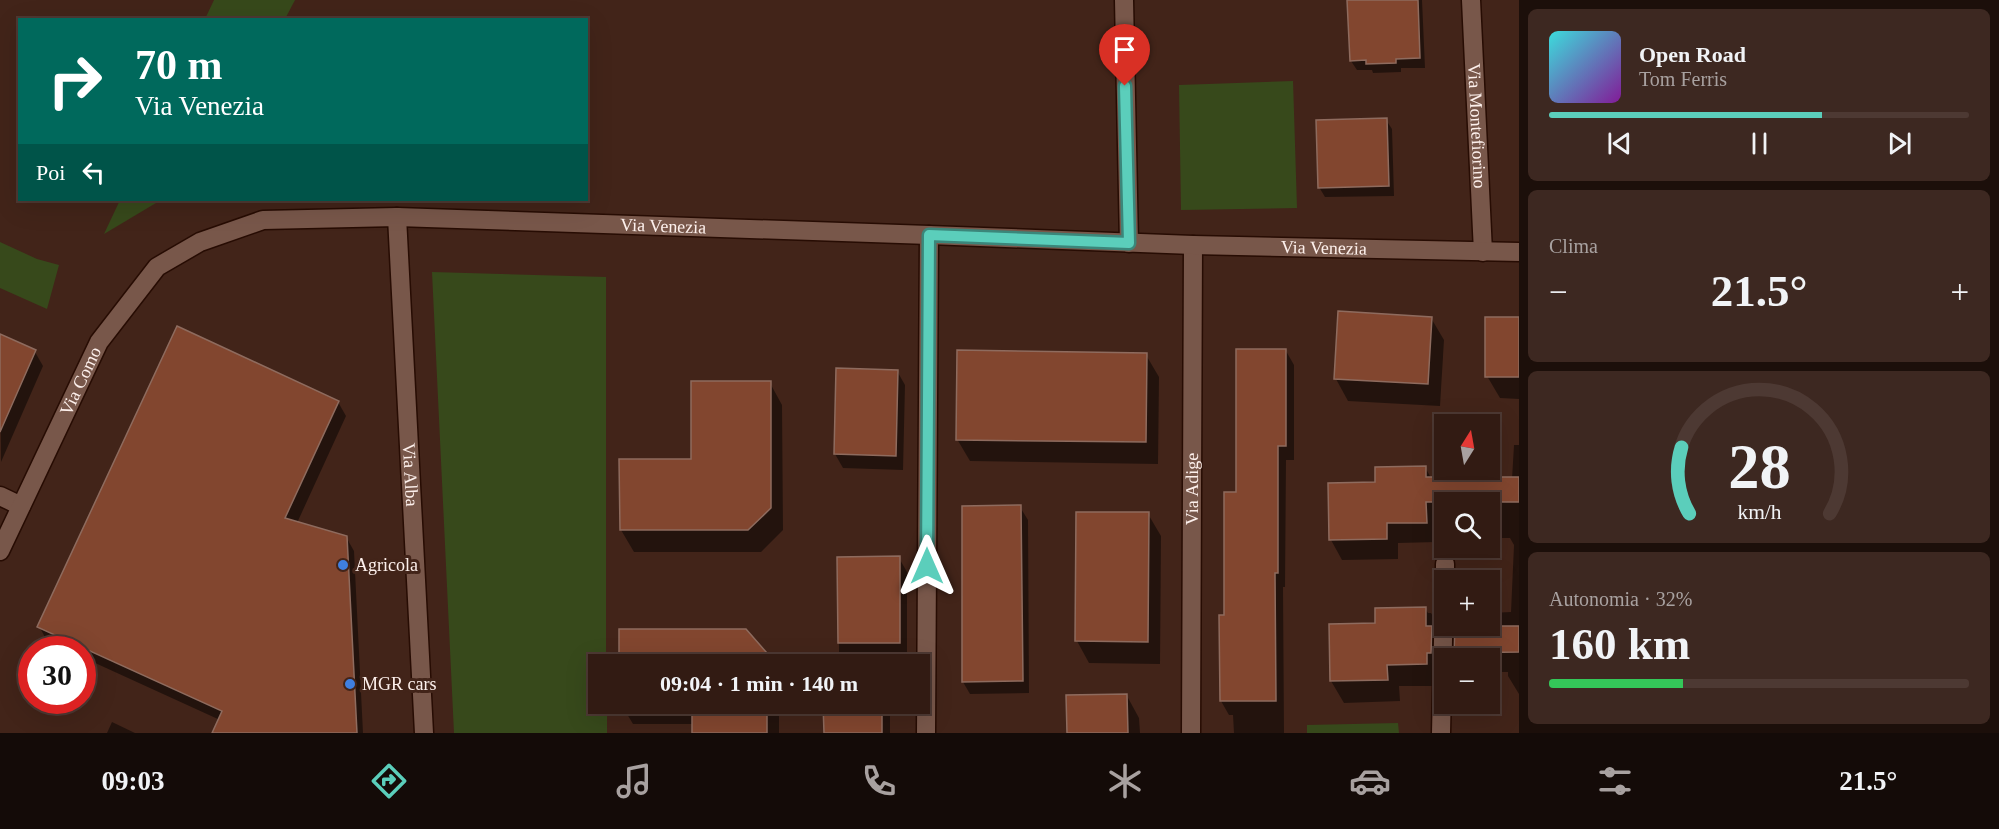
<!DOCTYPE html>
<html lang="it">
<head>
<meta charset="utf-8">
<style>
	:root { --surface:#321b13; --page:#3d2821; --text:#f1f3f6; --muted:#a8a1a0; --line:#4d3933; --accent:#5bcebb }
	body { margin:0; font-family:Georgia,serif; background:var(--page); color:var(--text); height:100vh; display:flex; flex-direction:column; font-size:22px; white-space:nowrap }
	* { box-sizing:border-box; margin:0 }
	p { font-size:20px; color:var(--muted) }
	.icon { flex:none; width:33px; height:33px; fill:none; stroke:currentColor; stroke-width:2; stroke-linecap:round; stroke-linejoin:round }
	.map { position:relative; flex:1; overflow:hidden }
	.details { display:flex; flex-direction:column; gap:9px; padding:9px; background:#1c0f0a; width:480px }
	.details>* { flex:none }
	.guide { position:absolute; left:18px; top:18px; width:570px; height:183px; border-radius:0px; box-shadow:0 6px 24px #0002,0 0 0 2px var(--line); background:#00695c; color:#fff; overflow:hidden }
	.needle { width:39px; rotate:11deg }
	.tools { position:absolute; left:1434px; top:414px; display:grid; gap:12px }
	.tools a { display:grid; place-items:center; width:66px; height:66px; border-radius:0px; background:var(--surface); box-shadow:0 6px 24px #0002,0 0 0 2px var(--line); font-size:30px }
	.speed { position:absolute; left:18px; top:636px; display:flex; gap:12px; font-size:30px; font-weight:700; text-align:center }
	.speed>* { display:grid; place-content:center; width:78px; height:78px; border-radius:50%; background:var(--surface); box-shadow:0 6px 24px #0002,0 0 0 2px var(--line); line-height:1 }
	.speed .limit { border:9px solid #d22; background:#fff; color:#111 }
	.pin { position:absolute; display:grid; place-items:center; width:51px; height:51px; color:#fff; margin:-62px -26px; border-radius:50% 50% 50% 0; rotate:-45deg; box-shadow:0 0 6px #0007 }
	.pin .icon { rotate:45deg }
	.me { position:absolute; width:66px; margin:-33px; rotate:0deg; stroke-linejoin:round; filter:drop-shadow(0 0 4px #0008) }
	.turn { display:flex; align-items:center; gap:21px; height:126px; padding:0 18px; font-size:27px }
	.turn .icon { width:78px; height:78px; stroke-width:2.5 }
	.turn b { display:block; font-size:42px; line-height:51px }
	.then { display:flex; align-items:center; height:57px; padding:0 18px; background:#0003; gap:12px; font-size:22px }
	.big { font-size:45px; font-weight:700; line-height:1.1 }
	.details .widget { flex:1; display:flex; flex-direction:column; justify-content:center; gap:9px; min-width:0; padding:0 21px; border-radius:9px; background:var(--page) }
	.details .dial { align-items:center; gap:0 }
	.dial svg { height:156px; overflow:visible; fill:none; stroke:var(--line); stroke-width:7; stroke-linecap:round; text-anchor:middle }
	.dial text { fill:var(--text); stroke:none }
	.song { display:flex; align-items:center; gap:18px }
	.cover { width:72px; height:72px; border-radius:9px; background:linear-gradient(135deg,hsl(180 70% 55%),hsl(290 70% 35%)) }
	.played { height:6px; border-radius:3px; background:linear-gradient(90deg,var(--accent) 65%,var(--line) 65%) }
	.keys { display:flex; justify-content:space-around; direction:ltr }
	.heat { display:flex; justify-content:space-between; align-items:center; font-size:33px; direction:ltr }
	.charge { height:9px; border-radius:4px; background:linear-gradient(90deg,#34c759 32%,var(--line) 0) }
	.trip { position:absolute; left:588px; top:654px; width:342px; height:60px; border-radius:0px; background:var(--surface); box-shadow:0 6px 24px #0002,0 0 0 2px var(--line); font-weight:700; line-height:60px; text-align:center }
	.tab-bar { display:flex; height:96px; justify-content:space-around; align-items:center; background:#140b08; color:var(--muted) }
	.tab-bar .icon { width:42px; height:42px }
	.tab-bar .active { color:var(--accent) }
	.tab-bar b { font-size:27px; color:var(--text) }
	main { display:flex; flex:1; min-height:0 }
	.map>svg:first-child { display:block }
	.green { fill:#37491b }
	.shadow { fill:#0007 }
	.building { fill:#82462f; stroke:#8e6b5e; stroke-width:1.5 }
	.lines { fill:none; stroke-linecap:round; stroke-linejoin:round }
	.service-casing { stroke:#270c03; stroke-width:21 }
	.minor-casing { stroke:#270c03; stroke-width:21 }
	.tertiary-casing { stroke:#270c03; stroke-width:21 }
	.service { stroke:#78574a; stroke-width:18 }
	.minor { stroke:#78574a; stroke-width:18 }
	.tertiary { stroke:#78574a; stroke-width:18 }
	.route-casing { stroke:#3b867a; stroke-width:15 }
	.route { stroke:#5bcebb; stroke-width:10 }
	.shop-dot { fill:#3f7fe0; stroke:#422419; stroke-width:2 }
	.labels { text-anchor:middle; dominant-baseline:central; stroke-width:6; stroke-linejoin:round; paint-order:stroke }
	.street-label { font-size:18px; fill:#fdf0ec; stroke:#422419 }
	.poi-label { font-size:18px; fill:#fdf0ec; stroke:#422419; text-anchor:start }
</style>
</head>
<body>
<main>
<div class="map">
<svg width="1519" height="733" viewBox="0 0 1519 733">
	<rect width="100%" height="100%" fill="#422419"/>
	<g class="green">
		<path d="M214 0H295L285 19H205Z"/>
		<path d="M1293 81 1297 208 1181 210 1179 85Z"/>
		<path d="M120 200H161L104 234Z"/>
		<path d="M0 242 37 259 59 265 47 309 0 288Z"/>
		<path d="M432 272 606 277V664H598V704H607V733H454Z"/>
		<path d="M1398 723 1399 733H1307V725Z"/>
	</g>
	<g class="shadow">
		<path d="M1348 0H1422L1425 68H1401V72L1373 73 1372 70H1357L1351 61Z"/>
		<path d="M1386 120 1392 129 1394 196 1325 197 1319 187Z"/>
		<path d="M1431 318 1444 340 1440 406 1348 401 1336 379Z"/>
		<path d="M1487 319H1519V399L1500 398 1487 376Z"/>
		<path d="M0 336 35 352 43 366 1 462Z"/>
		<path d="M1286 351 1294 365V460H1286L1285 587H1283L1284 733H1234L1233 715H1229L1221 701 1225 616 1237 493Z"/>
		<path d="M1146 355 1159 377 1158 464 970 461 957 439Z"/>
		<path d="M838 369 897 371 905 385 903 470 843 468 835 454Z"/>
		<path d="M770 383 782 405 783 530 761 552H634L621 530V461H692Z"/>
		<path d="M338 402 346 416 297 523 346 537 354 551 363 733H214L220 720 82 657V650H66L47 641 39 626Z"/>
		<path d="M1514 445H1519V694L1508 676V672H1490V658H1459L1455 652 1456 626H1490V613L1511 612 1514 545 1510 538H1490V502H1444V538H1437V542L1398 543V559L1342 560 1331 540 1377 483 1425 467 1431 478 1512 479Z"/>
		<path d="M1020 507 1028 520 1029 693 970 694 963 682Z"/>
		<path d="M1148 514 1161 536 1160 664 1089 663 1077 641Z"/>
		<path d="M839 558H899L907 572V656H889V664H839Z"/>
		<path d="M1425 608 1428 613H1431L1444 635 1439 686H1399L1400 701 1344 703 1331 681 1377 625Z"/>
		<path d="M621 630 766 654 772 664H621Z"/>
		<path d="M1127 696 1139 718 1140 733H1068Z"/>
		<path d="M621 704H779V733H693V724H633Z"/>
		<rect x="825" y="704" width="65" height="29"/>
		<path d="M112 722 135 733H107Z"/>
	</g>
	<g class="building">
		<path d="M1347 0H1418L1420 58 1396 59V63L1366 64V60L1350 61Z"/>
		<path d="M1387 118 1389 186 1318 188 1316 120Z"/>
		<path d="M1338 311 1432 317 1428 384 1334 379Z"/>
		<rect x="1485" y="317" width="34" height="60"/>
		<path d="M177 326 339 401 285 518 347 536 357 733H212L222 711 37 627Z"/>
		<path d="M0 334 36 350 0 432Z"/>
		<path d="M1236 349H1286V446H1278V573H1275L1276 701H1220L1219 615H1224V492H1236Z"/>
		<path d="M957 350 1147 353 1146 442 956 440Z"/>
		<path d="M836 368 898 370 896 456 834 454Z"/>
		<path d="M691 381H771V508L748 530H620L619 459H691Z"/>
		<path d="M1426 466V477H1519V502H1426L1427 523H1387V539L1329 540 1328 483 1375 482V467Z"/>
		<path d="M1021 505 1023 681 962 682V506Z"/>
		<path d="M1076 512H1149L1148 642 1075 641Z"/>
		<path d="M900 556V643H838L837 557Z"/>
		<path d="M1426 607V626H1432L1431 653H1427V664L1387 665 1388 680 1330 681 1329 624 1375 623V608Z"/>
		<path d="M1455 626H1519V652L1454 653Z"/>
		<path d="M619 629H746L767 653V664H619Z"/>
		<path d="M1127 694 1128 733H1067L1066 695Z"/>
		<rect x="692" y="704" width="75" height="29"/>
		<path d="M823 704H882V733H824Z"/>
	</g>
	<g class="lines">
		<defs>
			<g id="service">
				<path d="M1124 0 1129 243"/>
				<path d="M0 496 21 506"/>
				<path d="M1445 580V564"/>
				<path d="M1441 733 1444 593"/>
			</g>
			<g id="minor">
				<path id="s1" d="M1471 0 1483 252"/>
				<path id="s2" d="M397 217 424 733"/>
				<path d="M926 733 929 235"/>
				<path id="s3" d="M1191 733 1193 245"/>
			</g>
			<g id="tertiary">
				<path id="s4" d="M0 551 99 342 157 267 200 242 263 220 397 217 929 235 1193 245 1519 252"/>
			</g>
		</defs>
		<use href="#service" class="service-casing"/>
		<use href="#minor" class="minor-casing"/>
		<use href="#tertiary" class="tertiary-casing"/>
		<use href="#service" class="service"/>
		<use href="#minor" class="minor"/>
		<use href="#tertiary" class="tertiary"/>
	</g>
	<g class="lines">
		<defs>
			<path id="route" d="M927 566 929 235 1129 243 1125 86"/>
		</defs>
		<use href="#route" class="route-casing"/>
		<use href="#route" class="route"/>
	</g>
	<g class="shop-dot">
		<circle cx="343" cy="565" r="6"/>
		<circle cx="350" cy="684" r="6"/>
	</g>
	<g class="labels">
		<g class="street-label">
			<text stroke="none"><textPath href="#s1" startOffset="126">Via Montefiorino</textPath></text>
			<text stroke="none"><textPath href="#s4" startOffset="843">Via Venezia</textPath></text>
			<text stroke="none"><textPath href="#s4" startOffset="1504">Via Venezia</textPath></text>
			<text stroke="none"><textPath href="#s4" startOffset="188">Via Como</textPath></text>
			<text stroke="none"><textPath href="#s2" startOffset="258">Via Alba</textPath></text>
			<text stroke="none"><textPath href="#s3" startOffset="244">Via Adige</textPath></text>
		</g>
		<g class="poi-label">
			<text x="355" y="565">Agricola</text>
			<text x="362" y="684">MGR cars</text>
		</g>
	</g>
</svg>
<div class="tools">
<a><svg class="needle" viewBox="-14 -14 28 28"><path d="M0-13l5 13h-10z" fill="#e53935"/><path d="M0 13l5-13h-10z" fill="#a8a1a0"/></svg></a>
<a><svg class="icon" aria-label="search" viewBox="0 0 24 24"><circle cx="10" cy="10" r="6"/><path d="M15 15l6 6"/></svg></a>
<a>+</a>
<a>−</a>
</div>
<div class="speed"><div class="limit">30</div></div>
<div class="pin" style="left:1125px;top:86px;background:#d93025"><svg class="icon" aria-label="arrive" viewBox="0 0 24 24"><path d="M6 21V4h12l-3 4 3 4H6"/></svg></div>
<svg class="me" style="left:927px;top:566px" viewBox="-20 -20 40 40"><path d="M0-17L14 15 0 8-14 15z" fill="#5bcebb" stroke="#fff" stroke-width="4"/></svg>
<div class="trip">09:04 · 1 min · 140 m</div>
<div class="guide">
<div class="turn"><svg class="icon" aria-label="right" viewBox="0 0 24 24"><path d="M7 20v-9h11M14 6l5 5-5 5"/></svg><div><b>70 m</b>Via Venezia</div></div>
<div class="then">Poi<svg class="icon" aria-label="left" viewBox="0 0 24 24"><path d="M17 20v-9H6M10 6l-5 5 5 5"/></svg></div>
</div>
</div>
<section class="details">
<div class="widget">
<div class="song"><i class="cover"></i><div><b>Open Road</b><p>Tom Ferris</p></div></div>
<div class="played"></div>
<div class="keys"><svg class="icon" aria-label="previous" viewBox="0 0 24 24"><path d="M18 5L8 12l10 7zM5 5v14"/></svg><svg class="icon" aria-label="pause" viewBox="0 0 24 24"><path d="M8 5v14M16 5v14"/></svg><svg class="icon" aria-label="next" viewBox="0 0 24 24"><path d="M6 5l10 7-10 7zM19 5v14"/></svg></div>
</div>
<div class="widget"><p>Clima</p>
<div class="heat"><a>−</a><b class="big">21.5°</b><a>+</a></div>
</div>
<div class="widget dial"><svg viewBox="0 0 100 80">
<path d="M14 69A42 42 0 1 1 86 69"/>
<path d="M14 69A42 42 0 0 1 10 35" stroke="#5bcebb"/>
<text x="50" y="56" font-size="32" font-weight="700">28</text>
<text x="50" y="72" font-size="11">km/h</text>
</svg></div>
<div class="widget"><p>Autonomia · 32%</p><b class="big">160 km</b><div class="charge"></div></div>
</section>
</main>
<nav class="tab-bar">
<b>09:03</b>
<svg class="icon active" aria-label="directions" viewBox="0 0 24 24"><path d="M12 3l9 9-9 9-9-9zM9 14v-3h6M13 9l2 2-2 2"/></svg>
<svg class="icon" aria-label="music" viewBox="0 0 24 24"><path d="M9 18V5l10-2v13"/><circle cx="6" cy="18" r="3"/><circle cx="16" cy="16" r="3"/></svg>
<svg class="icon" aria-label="phone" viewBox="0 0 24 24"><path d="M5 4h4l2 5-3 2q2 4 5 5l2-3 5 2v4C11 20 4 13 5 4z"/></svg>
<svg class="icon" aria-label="climate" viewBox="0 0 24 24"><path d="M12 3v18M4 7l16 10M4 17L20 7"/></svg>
<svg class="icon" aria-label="car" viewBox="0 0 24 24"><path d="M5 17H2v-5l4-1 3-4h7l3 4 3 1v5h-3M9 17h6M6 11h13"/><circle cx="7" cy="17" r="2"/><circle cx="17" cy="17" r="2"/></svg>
<svg class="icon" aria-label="filters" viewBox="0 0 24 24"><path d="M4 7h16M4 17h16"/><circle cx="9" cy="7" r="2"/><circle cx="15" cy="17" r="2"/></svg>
<b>21.5°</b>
</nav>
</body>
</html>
